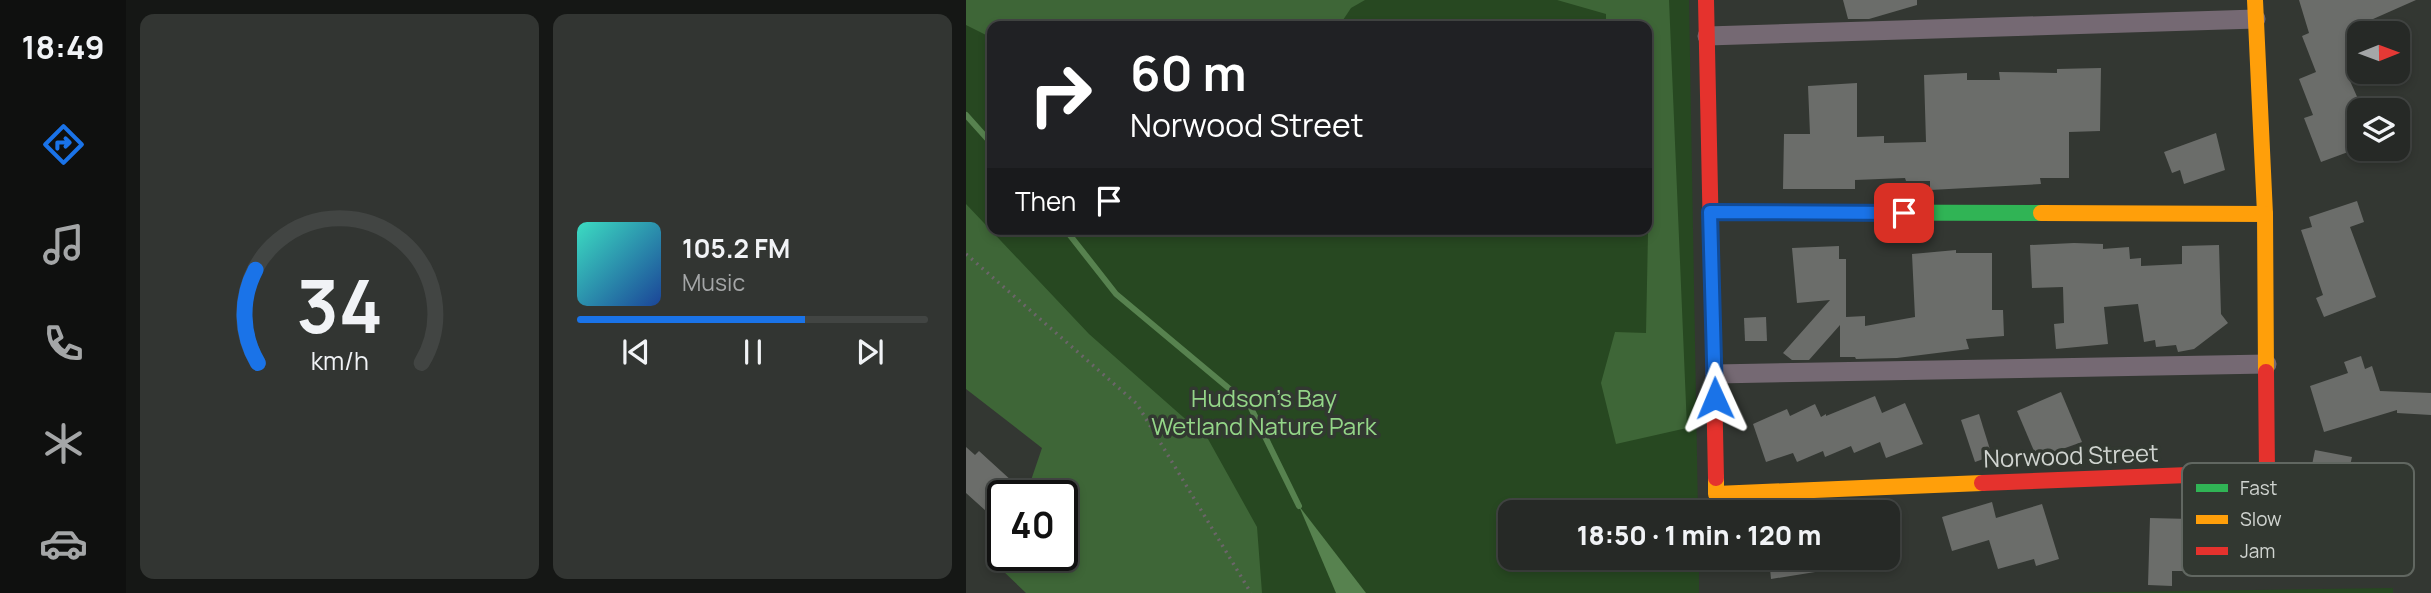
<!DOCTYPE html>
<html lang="en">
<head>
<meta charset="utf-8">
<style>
	:root { --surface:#262926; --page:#323532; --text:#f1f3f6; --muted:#a4a6a7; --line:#424543; --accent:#1a73e8 }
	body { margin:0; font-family:Manrope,sans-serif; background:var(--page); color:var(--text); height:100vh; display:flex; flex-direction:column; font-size:26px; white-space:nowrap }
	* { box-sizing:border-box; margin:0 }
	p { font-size:23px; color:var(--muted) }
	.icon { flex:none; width:38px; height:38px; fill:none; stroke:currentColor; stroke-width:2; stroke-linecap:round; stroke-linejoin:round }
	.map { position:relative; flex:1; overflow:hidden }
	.panel { display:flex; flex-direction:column; gap:14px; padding:14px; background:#151715; width:840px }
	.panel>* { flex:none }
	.hud { position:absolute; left:21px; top:21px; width:665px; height:214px; border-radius:14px; box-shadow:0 4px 10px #0003,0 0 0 2px var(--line); background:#202124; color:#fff; overflow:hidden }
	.needle { width:46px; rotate:89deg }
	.tools { position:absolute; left:1381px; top:21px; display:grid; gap:14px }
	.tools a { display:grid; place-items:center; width:63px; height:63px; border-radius:14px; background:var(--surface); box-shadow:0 4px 10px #0003,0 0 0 2px var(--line); font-size:35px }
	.speed { position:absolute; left:21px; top:480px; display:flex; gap:14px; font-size:35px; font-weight:700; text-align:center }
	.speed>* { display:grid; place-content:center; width:91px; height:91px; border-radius:50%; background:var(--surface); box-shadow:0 4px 10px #0003,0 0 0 2px var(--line); line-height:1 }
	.speed .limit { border:4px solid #111; border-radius:10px; background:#fff; color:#111 }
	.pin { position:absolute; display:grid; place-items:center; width:60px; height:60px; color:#fff; margin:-30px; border-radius:14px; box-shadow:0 4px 10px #0006 }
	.me { position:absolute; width:77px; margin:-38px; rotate:359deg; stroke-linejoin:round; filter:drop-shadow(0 0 5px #0008) }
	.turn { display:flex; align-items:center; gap:24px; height:147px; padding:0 28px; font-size:32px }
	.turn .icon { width:91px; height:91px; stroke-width:2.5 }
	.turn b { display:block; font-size:49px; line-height:60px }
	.then { display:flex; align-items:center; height:66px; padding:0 28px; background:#0003; gap:14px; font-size:26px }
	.panel .widget { flex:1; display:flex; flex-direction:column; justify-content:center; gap:10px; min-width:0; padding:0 24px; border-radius:14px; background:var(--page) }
	.panel .dial { align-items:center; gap:0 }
	.dial svg { height:182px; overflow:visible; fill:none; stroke:var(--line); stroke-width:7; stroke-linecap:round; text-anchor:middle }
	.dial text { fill:var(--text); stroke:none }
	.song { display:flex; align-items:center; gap:21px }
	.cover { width:84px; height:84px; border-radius:10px; background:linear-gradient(135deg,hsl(170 70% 55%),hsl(220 70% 35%)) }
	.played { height:7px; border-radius:4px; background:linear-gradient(90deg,var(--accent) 65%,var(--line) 65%) }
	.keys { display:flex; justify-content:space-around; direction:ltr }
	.panel .tiles { flex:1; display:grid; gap:14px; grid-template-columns:repeat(2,1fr) }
	.trip { position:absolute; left:532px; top:500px; width:402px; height:70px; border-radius:14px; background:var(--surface); box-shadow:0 4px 10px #0003,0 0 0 2px var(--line); font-weight:800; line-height:70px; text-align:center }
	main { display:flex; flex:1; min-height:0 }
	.dock { display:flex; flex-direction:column; width:126px; justify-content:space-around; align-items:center; background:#0f100f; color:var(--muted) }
	.dock .icon { width:49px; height:49px }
	.dock .current { color:var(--accent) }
	.dock b { font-size:32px; color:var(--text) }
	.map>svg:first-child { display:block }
	.green { fill:#274821; fill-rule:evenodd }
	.forest { fill:#3e6637 }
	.water { fill:#57824f }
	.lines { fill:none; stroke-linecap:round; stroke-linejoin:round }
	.stream { stroke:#57824f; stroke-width:6 }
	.building { fill:#6b6d6a }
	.path { stroke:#6b6569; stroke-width:3.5; stroke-dasharray:2 5; stroke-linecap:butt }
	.street { stroke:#756973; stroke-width:19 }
	.fast { stroke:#30b455; stroke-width:16 }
	.slow { stroke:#ff9f0a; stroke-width:16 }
	.jam { stroke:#e5322d; stroke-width:16 }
	.route-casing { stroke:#114b97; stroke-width:18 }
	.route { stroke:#1a73e8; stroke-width:12 }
	.labels { text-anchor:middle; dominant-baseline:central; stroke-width:7; stroke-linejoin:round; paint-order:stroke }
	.park-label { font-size:24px; fill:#94d688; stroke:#323831 }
	.street-label { font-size:24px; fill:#d0d4d0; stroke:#323831 }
	.key { fill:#323831; stroke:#616761; stroke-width:2 }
	.key-label { font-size:19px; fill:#d0d4d0 }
</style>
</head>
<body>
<main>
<nav class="dock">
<b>18:49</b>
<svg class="icon current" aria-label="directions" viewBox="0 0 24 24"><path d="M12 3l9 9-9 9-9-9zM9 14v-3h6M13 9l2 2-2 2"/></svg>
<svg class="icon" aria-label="music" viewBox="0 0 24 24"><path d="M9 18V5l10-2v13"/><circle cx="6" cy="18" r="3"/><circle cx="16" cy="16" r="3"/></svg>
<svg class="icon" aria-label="phone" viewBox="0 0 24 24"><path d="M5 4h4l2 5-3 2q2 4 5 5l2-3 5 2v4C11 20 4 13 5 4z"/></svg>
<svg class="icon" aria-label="climate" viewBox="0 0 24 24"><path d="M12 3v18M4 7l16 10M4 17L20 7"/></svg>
<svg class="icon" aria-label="car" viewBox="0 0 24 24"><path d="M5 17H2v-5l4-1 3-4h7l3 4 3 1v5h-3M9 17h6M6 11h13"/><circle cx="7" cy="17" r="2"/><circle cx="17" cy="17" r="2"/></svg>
</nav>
<section class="panel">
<div class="tiles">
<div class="widget dial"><svg viewBox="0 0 100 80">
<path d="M14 69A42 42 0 1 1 86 69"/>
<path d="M14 69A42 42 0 0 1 13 28" stroke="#1a73e8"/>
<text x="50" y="56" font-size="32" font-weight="700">34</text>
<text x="50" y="72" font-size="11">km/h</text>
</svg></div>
<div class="widget">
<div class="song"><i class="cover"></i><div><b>105.2 FM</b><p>Music</p></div></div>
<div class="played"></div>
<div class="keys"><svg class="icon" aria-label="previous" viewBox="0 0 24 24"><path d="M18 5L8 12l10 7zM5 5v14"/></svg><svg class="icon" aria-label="pause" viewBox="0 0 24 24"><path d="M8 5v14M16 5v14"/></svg><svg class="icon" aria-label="next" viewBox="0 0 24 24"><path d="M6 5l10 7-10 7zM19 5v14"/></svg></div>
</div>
</div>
</section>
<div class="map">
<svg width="1465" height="593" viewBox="0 0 1465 593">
	<rect width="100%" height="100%" fill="#333732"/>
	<g class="green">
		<path d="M0 0H723L732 513H544V558H733V593H61L96 555 124 468 0 378ZM26 26H681V229H26Z"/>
		<path d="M1427 588V593H1081Z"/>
	</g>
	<g class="forest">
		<path d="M0 0H399L385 8 373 26H26V38L0 25Z"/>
		<path d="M591 0H703L721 428 650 444 635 383 649 332 680 333 682 233 680 229 681 26H640V14Z"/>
		<path d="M0 204 123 334 242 439 291 527 296 593H60L35 569 40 555H96V495H60L76 448 0 389Z"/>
	</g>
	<path class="water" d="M333 506 400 593H370Z"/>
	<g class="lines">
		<g class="stream">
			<path d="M0 115 26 144"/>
			<path d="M99 229 150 294 284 406 333 506"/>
		</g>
	</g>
	<g class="building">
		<path d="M877 0H951V5L903 19H882Z"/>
		<path d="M1333 0H1450L1380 31 1393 65V67L1380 72 1393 101V148L1355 162 1338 118 1347 115 1333 79 1350 72 1336 36 1343 33Z"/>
		<path d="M1135 68 1134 131 1103 132V178H1074L1075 184 964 190V181H940L939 178 889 180V189H817L818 134H844L842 86 891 83V137L918 136V143L960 142 958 75 1001 73V80H1034L1033 72 1091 73V69Z"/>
		<path d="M1250 133 1259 170 1218 184 1214 170 1206 173 1198 152Z"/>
		<path d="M1391 201 1398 222 1384 227 1410 297 1358 317 1350 298 1357 295 1335 230 1346 227 1343 217Z"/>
		<path d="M1108 243 1137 244V249L1163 247 1164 259 1175 258V266L1216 264V246L1253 245 1255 314 1262 323 1228 349 1212 352 1210 345 1190 347 1189 340 1178 342 1172 304 1138 307 1142 344 1090 349 1088 324 1098 323 1097 287 1066 288 1064 245Z"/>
		<path d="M873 246V259H880V317L899 316V326L949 317 946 254 990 250V253H1026V310H1037L1038 336 1000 339 1003 349 931 358 890 359 889 357H874V325L843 360H826L817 353 864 300 831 303 826 248Z"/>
		<path d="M800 317 801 341H779L778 318Z"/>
		<path d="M1395 356 1399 369 1406 366 1414 391 1465 393V415L1431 413V410L1358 432 1344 386 1382 373 1378 362Z"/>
		<path d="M1095 392 1116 442 1071 458 1051 411Z"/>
		<path d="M909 396 916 413 939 403 957 444 920 458 914 442 888 453 885 446 859 457 857 451 831 462 827 453 800 462 787 424 821 409 824 416 849 404 855 417 860 414V416Z"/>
		<path d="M1013 414 1026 456 1009 462 995 420Z"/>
		<path d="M0 447 9 455 13 451 47 482 20 511 0 493Z"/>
		<path d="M1349 450 1386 457 1381 478 1345 470Z"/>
		<path d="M1026 502 1030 518 1076 504 1093 559 1070 566 1068 559 1032 569 1023 540 986 551 976 517Z"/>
		<path d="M1184 518 1225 519 1224 571H1206V586L1182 585Z"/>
		<path d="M803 558H874V568L805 579Z"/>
	</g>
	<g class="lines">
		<path class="path" d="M0 254 171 404 285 593"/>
		<g class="street">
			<path d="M741 36 1290 19"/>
			<path d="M749 374 1301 364"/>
		</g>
		<path class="fast" d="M744 212 1075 213"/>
		<g class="slow">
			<path d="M1289 0 1299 214 1300 372"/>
			<path d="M1075 213 1299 214"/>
			<path d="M750 478V494L1016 483"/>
		</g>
		<g class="jam">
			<path d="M740 0 750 478"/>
			<path d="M1016 483 1301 472 1300 372"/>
		</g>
	</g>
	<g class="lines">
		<defs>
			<path id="route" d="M749 398 744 212 938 213"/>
		</defs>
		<use href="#route" class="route-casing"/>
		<use href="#route" class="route"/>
	</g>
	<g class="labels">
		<g class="park-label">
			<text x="298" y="397">Hudson's Bay<tspan x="298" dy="28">Wetland Nature Park</tspan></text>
		</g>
		<g class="street-label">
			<text transform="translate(1105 455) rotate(-2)">Norwood Street</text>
		</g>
	</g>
	<rect x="1216" y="463" width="232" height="113" rx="10" class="key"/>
	<rect x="1230" y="484" width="32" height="8" fill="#30b455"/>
	<rect x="1230" y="515" width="32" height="9" fill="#ff9f0a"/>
	<rect x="1230" y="547" width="32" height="8" fill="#e5322d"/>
	<g class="key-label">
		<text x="1274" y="495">Fast</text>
		<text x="1274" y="526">Slow</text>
		<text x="1274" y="558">Jam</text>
	</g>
</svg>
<div class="tools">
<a><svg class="needle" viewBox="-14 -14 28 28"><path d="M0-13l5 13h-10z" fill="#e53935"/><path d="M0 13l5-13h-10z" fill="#a4a6a7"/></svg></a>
<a><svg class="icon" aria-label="layers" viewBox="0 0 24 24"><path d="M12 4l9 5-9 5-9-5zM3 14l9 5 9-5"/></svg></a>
</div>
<div class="speed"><div class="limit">40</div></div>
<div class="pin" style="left:938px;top:213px;background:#d93025"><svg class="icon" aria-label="arrive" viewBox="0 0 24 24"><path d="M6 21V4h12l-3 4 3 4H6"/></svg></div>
<svg class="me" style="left:749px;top:398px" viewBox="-20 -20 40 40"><path d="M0-17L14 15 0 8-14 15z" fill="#1a73e8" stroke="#fff" stroke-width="4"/></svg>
<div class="trip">18:50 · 1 min · 120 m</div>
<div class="hud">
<div class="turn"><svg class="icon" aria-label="right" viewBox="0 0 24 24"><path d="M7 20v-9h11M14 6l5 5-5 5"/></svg><div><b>60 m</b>Norwood Street</div></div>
<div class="then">Then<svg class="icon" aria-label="arrive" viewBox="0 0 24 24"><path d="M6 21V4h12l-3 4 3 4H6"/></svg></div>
</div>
</div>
</main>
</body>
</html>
